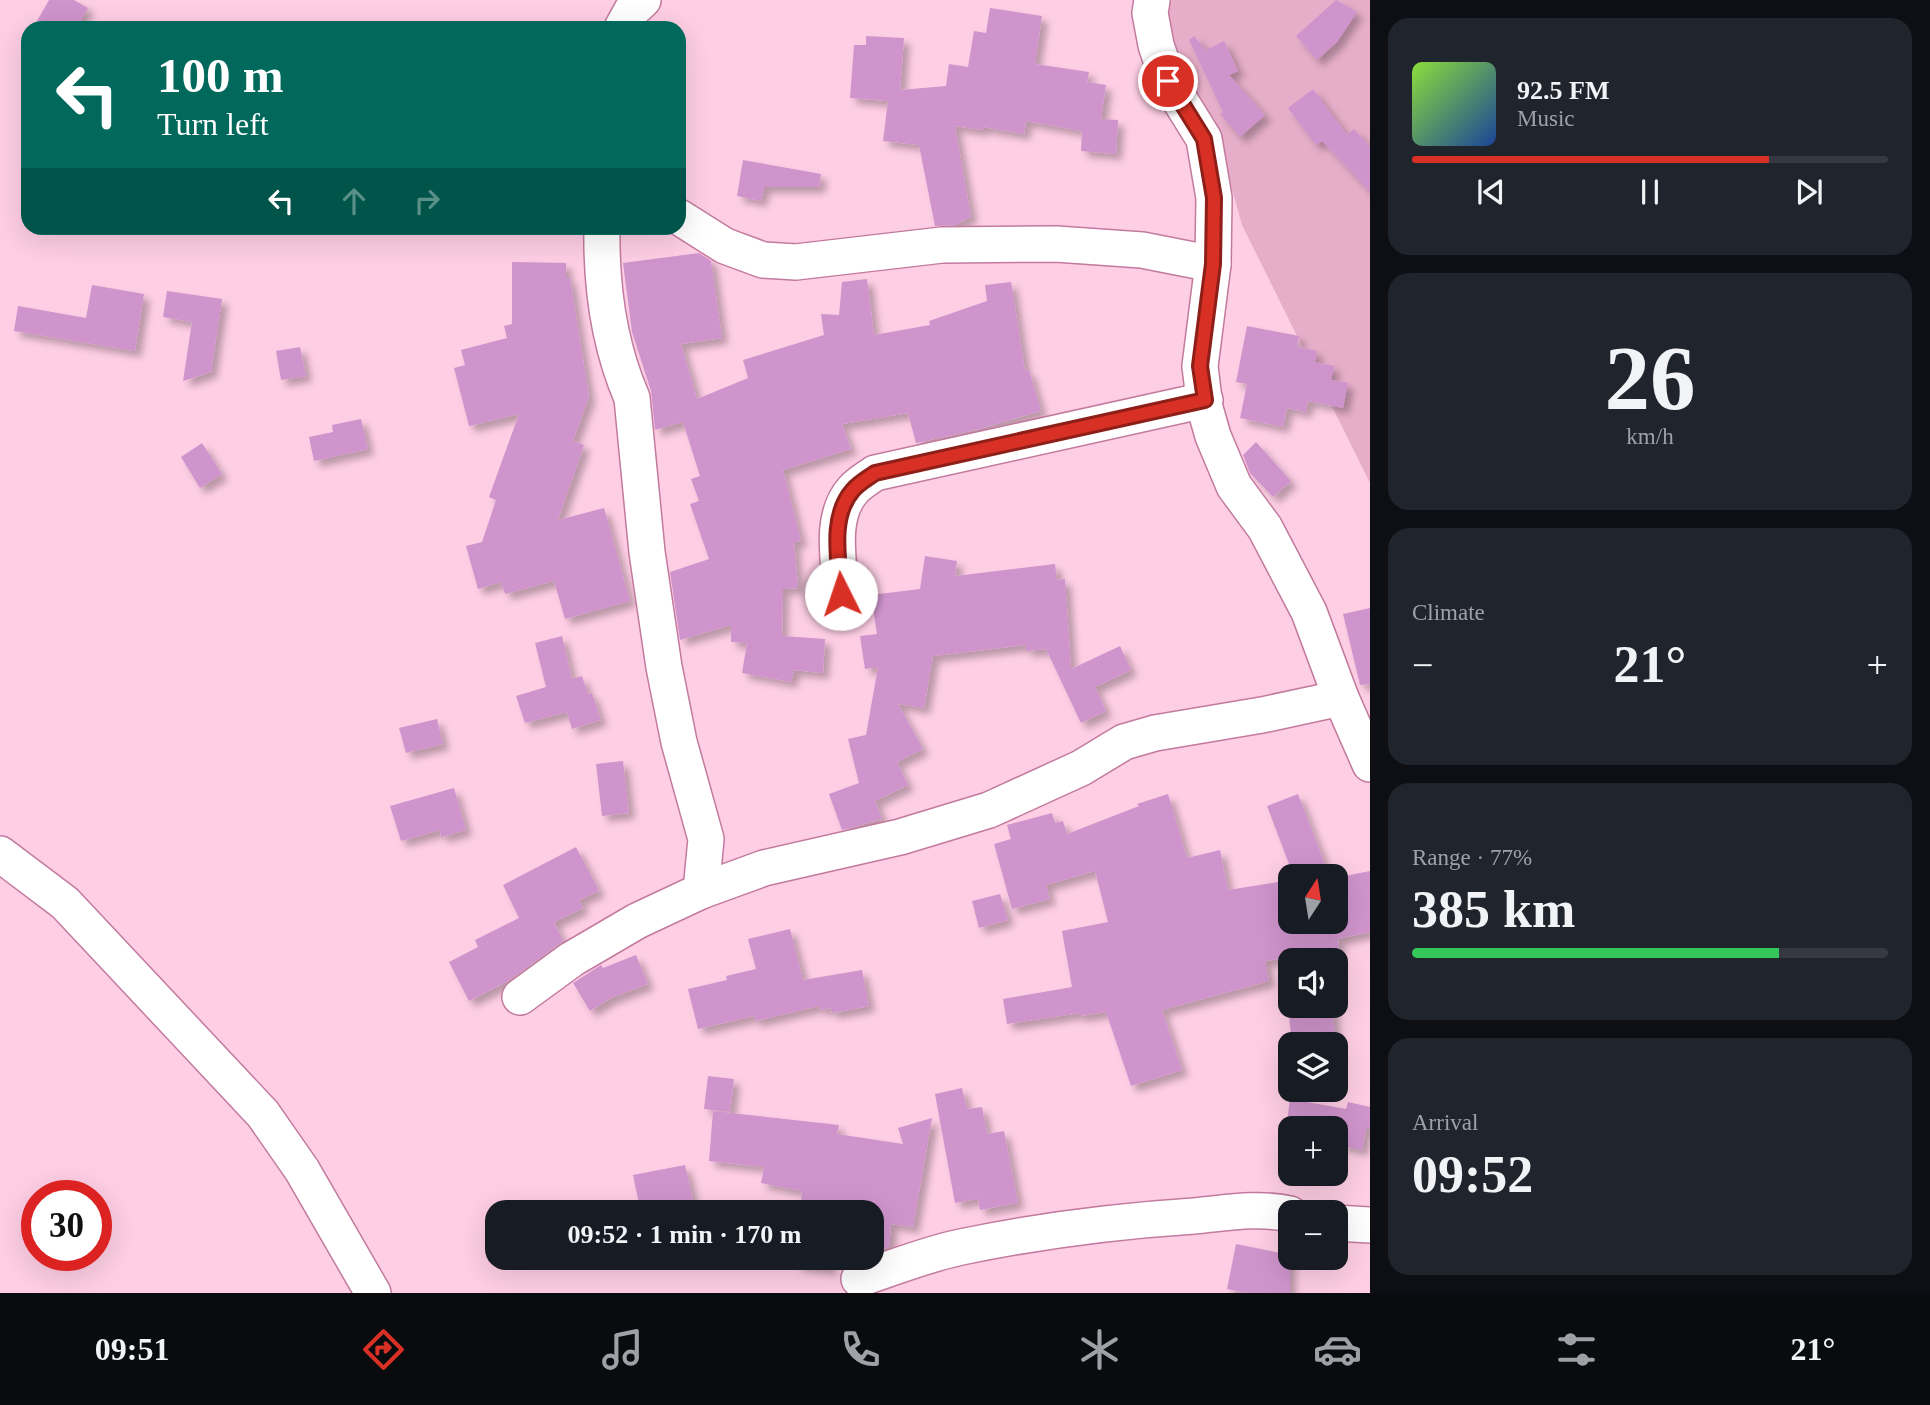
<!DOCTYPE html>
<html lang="en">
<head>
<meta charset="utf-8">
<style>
	:root { --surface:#171b24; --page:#20242c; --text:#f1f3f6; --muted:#9ea1a6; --line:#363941; --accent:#d93025 }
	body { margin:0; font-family:"Times New Roman",serif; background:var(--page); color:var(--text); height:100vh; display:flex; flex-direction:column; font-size:26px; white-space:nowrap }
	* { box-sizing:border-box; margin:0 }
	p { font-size:23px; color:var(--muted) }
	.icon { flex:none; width:38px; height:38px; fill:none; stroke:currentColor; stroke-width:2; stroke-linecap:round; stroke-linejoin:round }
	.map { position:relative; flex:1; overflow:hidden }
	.drawer { display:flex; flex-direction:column; gap:18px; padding:18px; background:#0d0f14; width:560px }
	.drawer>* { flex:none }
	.hud { position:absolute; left:21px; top:21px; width:665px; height:214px; border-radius:21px; box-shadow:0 7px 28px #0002; background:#00695c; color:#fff; overflow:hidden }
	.needle { width:46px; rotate:12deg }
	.tools { position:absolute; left:1278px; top:864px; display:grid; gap:14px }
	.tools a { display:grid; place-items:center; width:70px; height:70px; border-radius:14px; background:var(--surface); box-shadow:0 7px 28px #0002; font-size:35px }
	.speed { position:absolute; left:21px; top:1180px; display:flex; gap:14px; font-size:35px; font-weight:700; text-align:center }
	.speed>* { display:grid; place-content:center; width:91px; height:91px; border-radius:50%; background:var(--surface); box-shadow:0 7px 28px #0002; line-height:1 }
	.speed .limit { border:10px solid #d22; background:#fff; color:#111 }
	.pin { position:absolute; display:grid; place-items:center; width:60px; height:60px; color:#fff; margin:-30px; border:4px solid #fff; border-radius:50%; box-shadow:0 2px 7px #0007 }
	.me { position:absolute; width:77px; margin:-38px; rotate:356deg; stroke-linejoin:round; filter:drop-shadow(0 0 5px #0008) }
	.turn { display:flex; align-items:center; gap:24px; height:147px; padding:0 21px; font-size:32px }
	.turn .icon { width:91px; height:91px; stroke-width:2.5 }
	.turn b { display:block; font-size:49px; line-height:60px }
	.lanes { display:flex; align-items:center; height:66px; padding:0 21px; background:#0003; justify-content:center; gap:35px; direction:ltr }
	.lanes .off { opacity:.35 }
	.big { font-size:52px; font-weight:700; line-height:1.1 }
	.drawer .card { flex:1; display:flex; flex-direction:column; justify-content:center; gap:10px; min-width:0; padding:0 24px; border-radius:21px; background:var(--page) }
	.drawer .dial { align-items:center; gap:0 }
	.dial b { font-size:91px; line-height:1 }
	.song { display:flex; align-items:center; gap:21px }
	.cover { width:84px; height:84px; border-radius:10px; background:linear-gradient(135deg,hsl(90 70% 55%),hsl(220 70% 35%)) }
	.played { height:7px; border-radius:4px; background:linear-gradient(90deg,var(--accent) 75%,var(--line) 75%) }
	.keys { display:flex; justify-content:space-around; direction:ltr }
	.heat { display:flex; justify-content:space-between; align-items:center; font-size:38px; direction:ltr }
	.charge { height:10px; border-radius:5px; background:linear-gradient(90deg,#34c759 77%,var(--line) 0) }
	.trip { position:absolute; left:485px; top:1200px; width:399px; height:70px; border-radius:21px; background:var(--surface); box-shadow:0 7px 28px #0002; font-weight:700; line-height:70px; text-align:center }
	.tab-bar { display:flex; height:112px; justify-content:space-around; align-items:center; background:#090b0e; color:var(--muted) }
	.tab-bar .icon { width:49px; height:49px }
	.tab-bar .current { color:var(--accent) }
	.tab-bar b { font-size:32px; color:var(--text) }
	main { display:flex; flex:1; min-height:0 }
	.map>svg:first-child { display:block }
	.green { fill:#e6aec9 }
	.building { fill:#cf94cc; filter:url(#shadow) }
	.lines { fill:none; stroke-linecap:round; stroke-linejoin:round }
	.minor-casing { stroke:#c37a9f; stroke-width:38 }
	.minor { stroke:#fff; stroke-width:35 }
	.route-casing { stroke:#8d1f18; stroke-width:18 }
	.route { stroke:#d93025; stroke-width:12 }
</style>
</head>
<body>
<main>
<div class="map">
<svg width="1370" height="1293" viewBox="0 0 1370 1293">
	<defs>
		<filter id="shadow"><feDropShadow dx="6" dy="6" stdDeviation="3.5" flood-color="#0004"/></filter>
	</defs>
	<rect width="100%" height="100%" fill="#fecee4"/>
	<path class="green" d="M1152 0H1370V483L1242 225 1222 153 1173 80Z"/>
	<g class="building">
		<path d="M49 0H74L88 8 76 28H33Z"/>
		<path d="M1336 0 1357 12 1337 42 1317 60 1296 36Z"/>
		<path d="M990 8 1042 16 1035 64 1089 72 1087 82 1106 85 1101 119 1118 120 1116 154 1081 151 1082 131 1026 121 1024 134 983 127 982 130 955 126 971 217 955 225 935 226 919 145 883 141 888 101 850 98 854 45H866V36L904 38 900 90 946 86 949 64 968 67 974 31 986 33Z"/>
		<path d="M1194 36 1206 50 1224 41 1238 71 1229 75 1265 115 1240 137 1220 114 1223 112 1189 40Z"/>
		<path d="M1313 89 1347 135 1354 129 1370 147V192L1322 141 1316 145 1288 108Z"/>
		<path d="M743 160 821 174 819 187H764L761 201 737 196Z"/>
		<path d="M699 253 711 261 722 338 681 344 697 399 748 378 743 360 824 335 821 314 839 315 842 282 867 279 874 335 930 325 929 321 987 301 985 285 1011 282 1025 371 1029 370 1041 411 979 429 916 443 908 413 842 424 851 449 783 470 801 541 794 542 798 588 783 589 782 636 825 639 823 673 794 670 791 682 742 673 747 643 731 642V625L680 640 670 572 709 559 690 504 699 501 691 479 700 476 683 422 655 430 651 391 632 332 623 263Z"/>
		<path d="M512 262 566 263V278H570L589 397 573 441 584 445 558 520 604 508 630 601 565 619 554 581 505 594 501 582 478 589 466 546 482 542 496 500 489 497 519 414 469 426 454 368 465 365 461 350 507 338 504 326 512 324Z"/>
		<path d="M92 285 144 294 135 351 14 331 18 306 86 318Z"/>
		<path d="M167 291 222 299 211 372 183 381 192 322 163 317Z"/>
		<path d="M1247 326 1299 336 1297 347 1317 351 1315 362 1334 366 1331 380 1348 383 1343 408 1308 401 1306 412 1287 408 1283 427 1240 418 1247 384 1236 382Z"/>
		<path d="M300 347 306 376 281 380 276 351Z"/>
		<path d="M361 419 368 449 314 461 309 437 333 432 332 425Z"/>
		<path d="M1256 442 1291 481 1273 497 1250 473 1243 455Z"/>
		<path d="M202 443 222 474 200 488 181 457Z"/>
		<path d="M925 556 957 561 955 576 1055 564 1057 580 1065 579 1071 669 1120 646 1131 670 1095 687 1106 711 1081 723 1046 649 1026 651V645L933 656 924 708 898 704 923 749 897 762 908 785 875 801 882 819 842 830 829 794 859 783 848 739 866 735 878 667 865 669 860 636 877 634 871 595 920 589Z"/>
		<path d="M1370 608V684L1360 685 1343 614Z"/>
		<path d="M562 636 572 679 582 676 588 694 592 693 601 720 572 729 567 712 525 723 516 696 546 687 535 643Z"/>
		<path d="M437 719 443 744 406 753 399 728Z"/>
		<path d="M623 761 629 813 602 816 596 764Z"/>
		<path d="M454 788 466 830 441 837 440 830 401 841 390 806Z"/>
		<path d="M1168 794 1187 858 1220 850 1228 890 1290 880V922H1335V878L1370 871V932L1338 939 1339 950 1265 961 1269 981 1162 1010 1182 1070 1131 1086 1106 1012 1079 1016V1013L1007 1024 1003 999 1072 987 1062 931 1108 922 1095 871 1046 885 1050 899 1012 909 994 844 1011 839 1007 825 1052 813 1055 823 1063 821 1067 834 1139 806 1137 804Z"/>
		<path d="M1298 794 1327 870 1328 877H1294L1267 806Z"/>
		<path d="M576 847 599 891 579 900 583 908 554 922 563 941 508 981 469 1001 449 962 478 947 475 940 519 918 503 885Z"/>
		<path d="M1000 894 1008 920 979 928 972 901Z"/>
		<path d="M790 929 803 980 862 970 869 1006 832 1013 831 1008 820 1010 819 1006 755 1021 754 1016 698 1029 688 989 727 980 726 976 756 969 748 939Z"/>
		<path d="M636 955 648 984 611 998 590 1011 573 983 601 965 603 968Z"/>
		<path d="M1288 1006H1332L1335 1035 1328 1036 1330 1045H1292Z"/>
		<path d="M708 1076 734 1079 730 1112 704 1109Z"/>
		<path d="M962 1088 967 1109 982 1107 987 1134 1004 1131 1018 1203 980 1210 978 1199 955 1203 935 1094Z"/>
		<path d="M1290 1099 1346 1109 1348 1102 1370 1107V1129H1366L1362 1150 1339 1145 1342 1129H1286Z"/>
		<path d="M713 1111 839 1125 837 1134 903 1144 898 1128 932 1118 913 1227 891 1224 889 1247 872 1253V1213H800L802 1191 761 1183 764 1167 709 1161Z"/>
		<path d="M685 1165 696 1213H641L633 1175Z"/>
		<path d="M1236 1244 1290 1255V1293H1247L1227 1289Z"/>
		<path d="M796 1258H831L830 1269 796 1265Z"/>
	</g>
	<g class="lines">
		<defs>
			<g id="minor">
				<path d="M1152 0 1150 13 1156 45 1168 81 1204 139 1214 198 1213 264 1200 366 1205 408 1213 436 1234 486 1265 528 1309 612 1341 698 1370 764"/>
				<path d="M622 28 632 10 643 0"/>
				<path d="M679 217 725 246 763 260 796 262 942 245 1056 244 1142 250 1213 264"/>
				<path d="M602 228C601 285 609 345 632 398L647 552 664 667 679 742 706 839 701 891"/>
				<path d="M841 594C839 561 829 517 853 490 859 483 868 478 875 473L1205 400"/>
				<path d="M0 854 65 903 263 1114 302 1170 373 1293"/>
				<path d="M520 997 572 959 637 921 701 891 764 868 900 837 989 810 1081 768 1124 742 1155 733 1262 715 1341 698"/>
				<path d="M1335 1223 1370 1225"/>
				<path d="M859 1279C893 1268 927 1254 961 1247 1038 1231 1116 1221 1194 1216 1226 1213 1259 1207 1290 1214"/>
			</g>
		</defs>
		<use href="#minor" class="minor-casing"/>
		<use href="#minor" class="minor"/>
	</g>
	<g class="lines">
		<defs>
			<path id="route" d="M841 594C839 561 829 517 853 490 859 483 868 478 875 473L1205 400 1200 366 1213 264 1214 198 1204 139 1168 81"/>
		</defs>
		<use href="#route" class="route-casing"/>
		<use href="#route" class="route"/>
	</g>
</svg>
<div class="tools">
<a><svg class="needle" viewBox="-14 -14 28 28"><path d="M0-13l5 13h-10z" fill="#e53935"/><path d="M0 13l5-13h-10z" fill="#9ea1a6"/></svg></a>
<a><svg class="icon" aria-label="sound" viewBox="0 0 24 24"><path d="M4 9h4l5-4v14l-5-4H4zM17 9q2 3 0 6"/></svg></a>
<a><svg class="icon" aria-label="layers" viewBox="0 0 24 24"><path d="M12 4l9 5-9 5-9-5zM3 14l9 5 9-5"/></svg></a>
<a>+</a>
<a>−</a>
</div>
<div class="speed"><div class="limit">30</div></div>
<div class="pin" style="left:1168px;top:81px;background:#d93025"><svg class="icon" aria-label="arrive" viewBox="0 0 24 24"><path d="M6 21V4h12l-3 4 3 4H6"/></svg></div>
<svg class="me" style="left:841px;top:594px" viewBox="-20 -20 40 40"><circle r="19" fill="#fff"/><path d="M0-13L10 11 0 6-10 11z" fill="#d93025"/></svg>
<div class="trip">09:52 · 1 min · 170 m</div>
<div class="hud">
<div class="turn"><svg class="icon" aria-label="left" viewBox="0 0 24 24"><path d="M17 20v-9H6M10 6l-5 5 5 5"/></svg><div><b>100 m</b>Turn left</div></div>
<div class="lanes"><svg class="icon" aria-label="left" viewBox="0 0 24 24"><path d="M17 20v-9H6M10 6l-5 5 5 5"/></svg><svg class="icon off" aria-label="ahead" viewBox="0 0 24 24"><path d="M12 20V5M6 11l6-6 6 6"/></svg><svg class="icon off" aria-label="right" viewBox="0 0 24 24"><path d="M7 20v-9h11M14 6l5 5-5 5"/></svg></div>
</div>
</div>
<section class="drawer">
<div class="card">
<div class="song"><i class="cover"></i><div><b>92.5 FM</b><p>Music</p></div></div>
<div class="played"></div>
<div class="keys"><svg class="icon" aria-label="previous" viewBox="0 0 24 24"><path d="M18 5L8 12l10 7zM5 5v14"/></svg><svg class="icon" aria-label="pause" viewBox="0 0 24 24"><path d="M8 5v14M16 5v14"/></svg><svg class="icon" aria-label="next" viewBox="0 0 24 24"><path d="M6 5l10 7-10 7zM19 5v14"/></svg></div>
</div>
<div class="card dial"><b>26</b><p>km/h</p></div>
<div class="card"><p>Climate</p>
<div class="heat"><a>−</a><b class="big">21°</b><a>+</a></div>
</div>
<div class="card"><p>Range · 77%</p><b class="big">385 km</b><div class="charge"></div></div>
<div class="card"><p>Arrival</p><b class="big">09:52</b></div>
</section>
</main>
<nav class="tab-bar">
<b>09:51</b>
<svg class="icon current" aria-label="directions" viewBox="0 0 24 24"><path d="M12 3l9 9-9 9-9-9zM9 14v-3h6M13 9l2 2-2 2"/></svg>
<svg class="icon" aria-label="music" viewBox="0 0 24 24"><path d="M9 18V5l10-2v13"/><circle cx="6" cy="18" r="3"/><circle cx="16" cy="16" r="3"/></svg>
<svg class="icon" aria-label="phone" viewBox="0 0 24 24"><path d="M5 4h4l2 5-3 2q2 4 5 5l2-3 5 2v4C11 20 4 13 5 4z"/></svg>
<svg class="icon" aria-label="climate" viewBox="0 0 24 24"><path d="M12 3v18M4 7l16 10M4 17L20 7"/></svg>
<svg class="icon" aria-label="car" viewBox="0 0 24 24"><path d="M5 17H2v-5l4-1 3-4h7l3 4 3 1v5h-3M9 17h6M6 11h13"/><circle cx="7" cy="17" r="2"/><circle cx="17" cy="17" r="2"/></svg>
<svg class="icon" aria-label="filters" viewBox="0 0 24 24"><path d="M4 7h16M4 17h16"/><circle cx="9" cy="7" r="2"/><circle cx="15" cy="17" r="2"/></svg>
<b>21°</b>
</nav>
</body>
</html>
